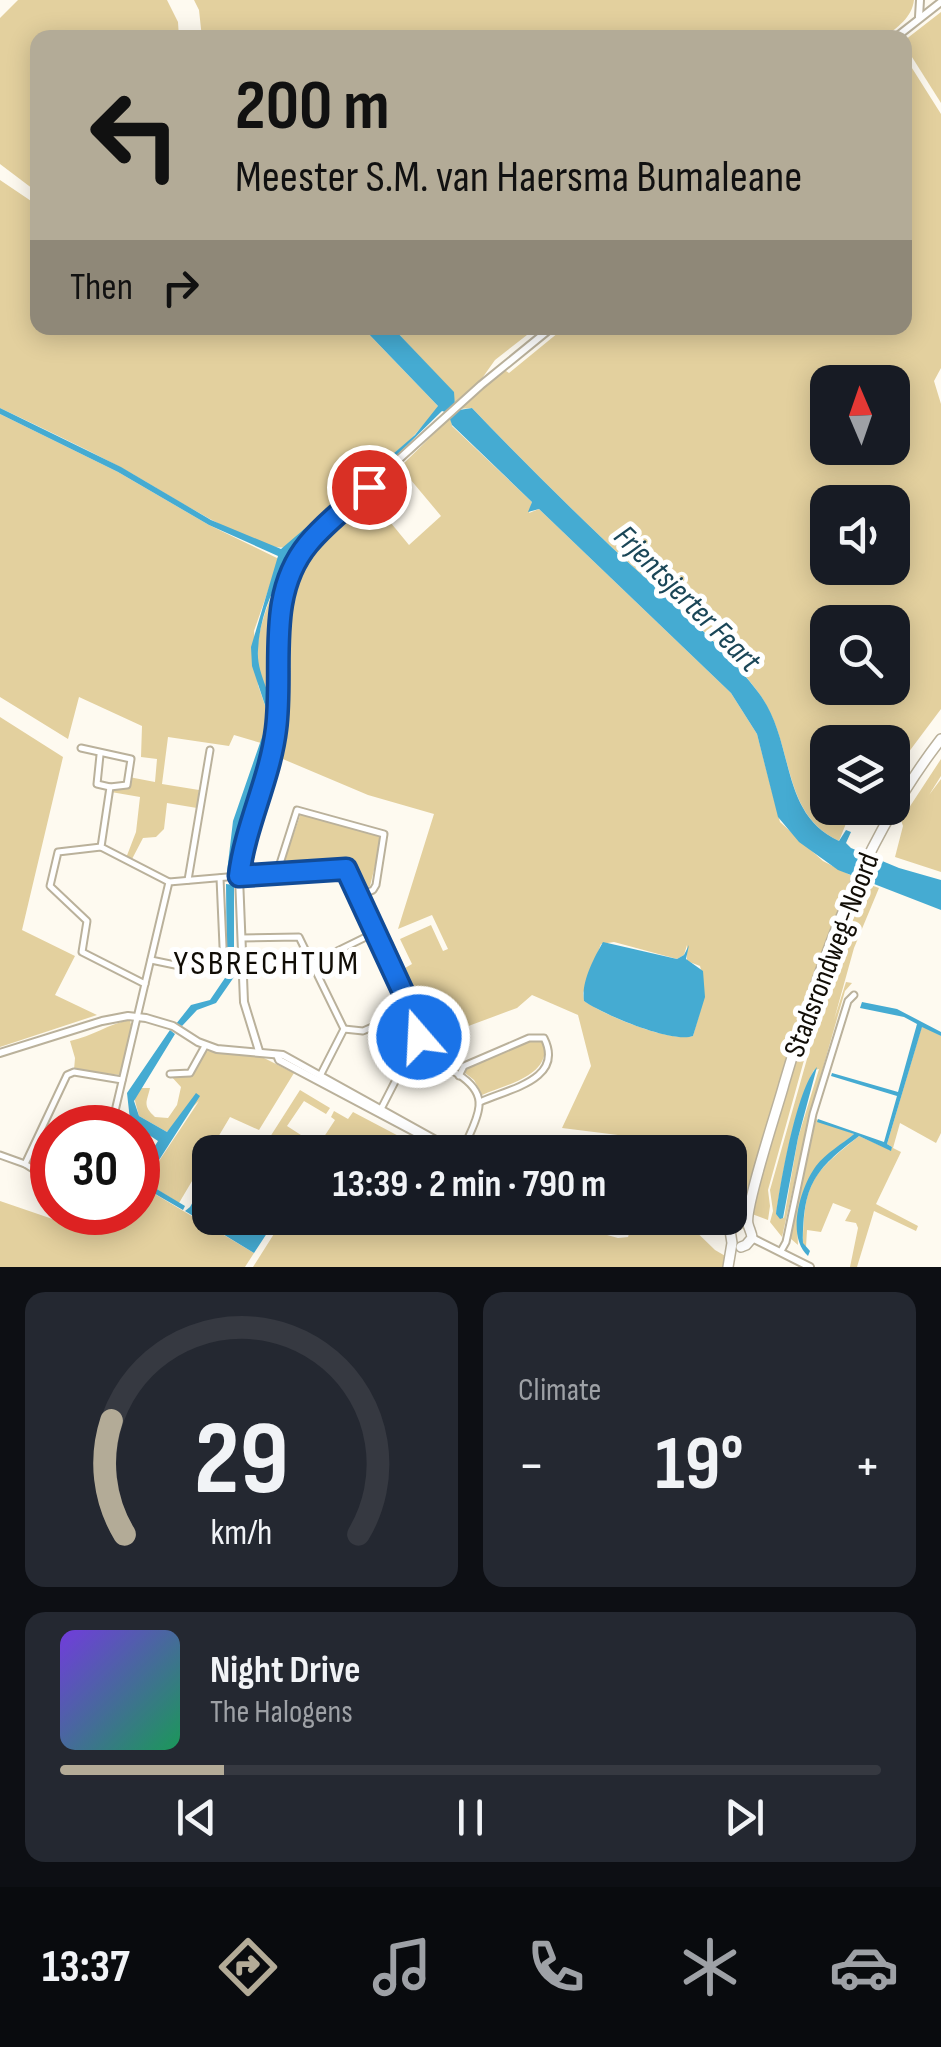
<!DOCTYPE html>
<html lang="en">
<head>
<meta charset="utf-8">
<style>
	:root { --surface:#171b24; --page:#242831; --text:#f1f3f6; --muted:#9ea1a6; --line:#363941; --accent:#b3ab97 }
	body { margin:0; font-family:"Sofia Sans Condensed",sans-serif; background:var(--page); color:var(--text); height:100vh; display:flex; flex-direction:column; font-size:38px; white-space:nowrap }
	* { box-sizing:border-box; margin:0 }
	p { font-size:32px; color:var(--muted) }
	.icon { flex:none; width:55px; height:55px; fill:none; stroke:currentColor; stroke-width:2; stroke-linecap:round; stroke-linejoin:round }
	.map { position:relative; height:1267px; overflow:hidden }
	.details { display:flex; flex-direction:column; gap:25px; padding:25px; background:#0d0f14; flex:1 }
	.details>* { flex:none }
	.top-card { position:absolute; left:30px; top:30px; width:882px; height:305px; border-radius:20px; box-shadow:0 5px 25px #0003; background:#b3ab97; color:#111; overflow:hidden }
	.needle { width:65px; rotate:358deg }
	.controls { position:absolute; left:810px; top:365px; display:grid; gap:20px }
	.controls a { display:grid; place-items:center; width:100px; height:100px; border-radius:20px; background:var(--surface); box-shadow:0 5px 25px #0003; font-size:50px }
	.speed { position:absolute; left:30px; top:1105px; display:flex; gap:20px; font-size:50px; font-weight:700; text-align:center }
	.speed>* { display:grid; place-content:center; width:130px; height:130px; border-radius:50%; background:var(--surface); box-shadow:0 5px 25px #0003; line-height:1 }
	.speed .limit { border:15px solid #d22; background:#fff; color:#111 }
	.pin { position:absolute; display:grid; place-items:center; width:85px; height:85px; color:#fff; margin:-42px; border:5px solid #fff; border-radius:50%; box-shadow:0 2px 10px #0007 }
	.me { position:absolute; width:110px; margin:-55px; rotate:341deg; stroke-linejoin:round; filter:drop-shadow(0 0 8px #0008) }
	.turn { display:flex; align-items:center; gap:35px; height:210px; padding:0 40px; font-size:45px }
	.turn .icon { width:130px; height:130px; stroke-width:2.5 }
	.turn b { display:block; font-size:70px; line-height:85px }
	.then { display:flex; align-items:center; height:95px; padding:0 40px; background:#0003; gap:20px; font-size:38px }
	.big { font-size:75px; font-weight:700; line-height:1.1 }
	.details .widget { flex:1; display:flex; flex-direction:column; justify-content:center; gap:15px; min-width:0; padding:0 35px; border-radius:20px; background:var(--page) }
	.details .dial { align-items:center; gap:0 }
	.dial svg { height:260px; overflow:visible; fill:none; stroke:var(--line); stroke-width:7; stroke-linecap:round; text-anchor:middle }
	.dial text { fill:var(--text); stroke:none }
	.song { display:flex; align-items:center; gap:30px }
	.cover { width:120px; height:120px; border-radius:15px; background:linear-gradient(135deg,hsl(260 70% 55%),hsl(150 70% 35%)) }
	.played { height:10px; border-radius:5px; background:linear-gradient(90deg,var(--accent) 20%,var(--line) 20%) }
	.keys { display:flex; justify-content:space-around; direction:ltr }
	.heat { display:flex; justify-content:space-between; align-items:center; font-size:55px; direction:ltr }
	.details .tiles { flex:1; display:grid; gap:25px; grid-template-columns:1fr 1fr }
	.widget:last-child { grid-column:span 2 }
	.trip { position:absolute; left:192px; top:1135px; width:555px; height:100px; border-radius:20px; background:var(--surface); box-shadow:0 5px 25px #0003; font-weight:700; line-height:100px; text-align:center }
	.dock { display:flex; height:160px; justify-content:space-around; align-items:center; background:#090b0e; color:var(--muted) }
	.dock .icon { width:70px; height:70px }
	.dock .current { color:var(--accent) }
	.dock b { font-size:45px; color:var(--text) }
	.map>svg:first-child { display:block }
	.green { fill:#e3d09e; fill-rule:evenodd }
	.water { fill:#45abd2 }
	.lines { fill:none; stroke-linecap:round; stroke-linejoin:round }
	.minor-casing { stroke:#bab19b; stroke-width:9 }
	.tertiary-casing { stroke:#bab19b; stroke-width:10 }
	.primary-casing { stroke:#bab19b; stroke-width:12 }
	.minor { stroke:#fff; stroke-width:5 }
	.tertiary { stroke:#fff; stroke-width:6 }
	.primary { stroke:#fff; stroke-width:9 }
	.route-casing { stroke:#114b97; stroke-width:25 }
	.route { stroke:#1a73e8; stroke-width:18 }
	.labels { text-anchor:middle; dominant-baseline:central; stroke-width:10; stroke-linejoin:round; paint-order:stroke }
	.street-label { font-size:30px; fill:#110d06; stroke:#fff }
	.water-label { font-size:32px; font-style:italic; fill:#1a4657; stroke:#fff }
	.quarter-label { font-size:35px; letter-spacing:2.5px; fill:#110d06; stroke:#fff }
</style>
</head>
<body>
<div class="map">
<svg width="941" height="1267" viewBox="0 0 941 1267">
	<rect width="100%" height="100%" fill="#fefaf0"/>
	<g class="green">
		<path d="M18 0H167L178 22 179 38H38L37 192 0 164V18Z"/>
		<path d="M194 0H914C912 18 897 27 884 38H202L199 10Z"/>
		<path d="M941 12V103L905 46V40Z"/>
		<path d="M905 57 941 114V368L934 381 941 404V709L893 773 892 742H828V808H869L847 821 839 841C779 813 796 743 758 692 714 633 655 589 601 537 557 495 514 452 472 408L459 409 503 369 509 373 564 328H905ZM828 382H892V448H828ZM828 502H892V568H828ZM828 622H892V688H828Z"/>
		<path d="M0 180 37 205 38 328H178L185 334 191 328H363L438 406 437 410 409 441 327 508 287 547C259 555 151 483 120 467 80 446 40 427 0 408Z"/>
		<path d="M393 328H536L495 360 478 384 455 406 453 392Z"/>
		<path d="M0 414 118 472 209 525 279 559 254 631 258 685 269 717 261 743 234 735 229 746 168 737 162 784 199 790 197 808 167 803 164 829 156 837 143 838 131 861 126 858 136 832 140 797 111 792 113 788 126 789 129 777 155 782 157 759 141 757 142 726 79 697 68 739 0 697Z"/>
		<path d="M451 417 452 426 532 502 529 513 539 509 731 693 757 734 780 822 823 861 852 876 811 983 742 1208 730 1206V1152H616L618 1135 562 1128 591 1066 578 1015 532 995 517 1008 436 1038 430 1054 417 1046 426 1029 386 945 393 941 405 968 412 964 400 939 431 925 443 951 448 949 432 915 398 929 434 814 368 795 278 757C296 690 268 608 310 549 325 528 349 512 368 495L409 545 441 516 400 467ZM614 942 677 959 684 955 687 945V961L700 966C708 993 700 1010 693 1036 670 1043 604 1015 584 1001L583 993 601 944Z"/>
		<path d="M286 565 278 610 273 709C268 694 260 679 258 663 254 632 272 592 286 565Z"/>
		<path d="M0 717 63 757 22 930 75 956 55 995 97 1015 0 1047Z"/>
		<path d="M941 759V776L929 795 941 779V872L895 857 903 826 901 820Z"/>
		<path d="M301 813 377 833 382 838 370 886 361 891 348 865 281 870Z"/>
		<path d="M871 885 879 888 854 948 834 1020 846 982 852 983 845 991 810 1113 782 1237 770 1222 773 1211 770 1190 829 981 858 907ZM819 1069 798 1138 784 1218 776 1214C783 1172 794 1107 814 1070Z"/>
		<path d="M857 889 860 890 859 896 826 981 768 1190 770 1206 768 1220 752 1214C779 1103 815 995 857 889Z"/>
		<path d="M130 1020 132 1029 120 1075 74 1070 75 1058 70 1041C93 1036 108 1024 130 1020Z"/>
		<path d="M922 1026 941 1036V1133L936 1143 900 1123 893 1148 901 1152 876 1204 918 1226 916 1231 874 1211 857 1267H850L858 1228 856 1223 845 1221 851 1210 833 1203 821 1232 807 1230 806 1247 803 1244C804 1181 812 1174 859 1136L890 1150 892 1147 887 1144Z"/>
		<path d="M532 1039 544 1043C551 1076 507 1084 482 1095L474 1080 465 1073 468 1066Z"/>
		<path d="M206 1051 258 1055 294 1073 259 1130 230 1117 179 1203 145 1182 199 1101 167 1132 139 1116 134 1097 140 1088H150C147 1102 142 1105 155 1117L168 1118 177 1105 181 1087 170 1075 193 1072Z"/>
		<path d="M300 1090 330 1108 326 1114 304 1101 287 1126 318 1146 335 1120 331 1117 334 1111 348 1119 353 1112 429 1152H297L270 1137Z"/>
		<path d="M816 1119 854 1134C810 1169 795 1187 798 1245L790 1238Z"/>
		<path d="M138 1184 254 1253 245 1267H0V1201L73 1226 88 1213 138 1212Z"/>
		<path d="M284 1218H545L618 1238 628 1237 634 1218H682L715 1250 727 1257 725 1267H253Z"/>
	</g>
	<g class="water">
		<path d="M363 328H393L454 392 455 406 459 410 472 408C514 452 557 495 601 537 655 589 713 633 758 692 796 741 778 813 839 841L846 830 851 832 846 843 851 848 899 868 941 880V910L838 870 799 842 778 817 757 734 731 693 539 509 528 512 532 502 452 425 448 413 442 411 389 463 386 460 415 435 438 406Z"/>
		<path d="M0 408 121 467 211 520 281 549 381 463 385 467C328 517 263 567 258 650 256 676 276 698 273 723 270 747 259 766 251 788 243 815 240 844 237 871L227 872 233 821 269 717 252 666 251 647 278 556 209 525 118 472 0 414Z"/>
		<path d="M226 884 234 885V977L216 1003 197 1010 182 1026 176 1024 191 1005 210 1000 227 975Z"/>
		<path d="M603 942 677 959 684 955 689 945 686 959 703 971 705 997 693 1036C673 1044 602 1014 584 1001 581 982 594 958 603 942Z"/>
		<path d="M862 1002 897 1009 941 1032V1036L922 1027 887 1144 892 1147 891 1151 859 1136C814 1170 803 1185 803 1243L810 1251 808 1256C786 1236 800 1188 816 1166 826 1153 842 1144 854 1134L817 1122 818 1119 884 1142 897 1096 831 1076 832 1073 898 1092 917 1024 904 1017 860 1008Z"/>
		<path d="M170 1030 175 1034 134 1101 139 1116 167 1132 196 1093 200 1096 145 1182 185 1206 183 1210 138 1184V1172L158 1141 137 1127H127L130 1120 127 1093Z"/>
		<path d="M817 1067 798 1138 783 1218 780 1219 776 1214C781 1181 796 1090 817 1067Z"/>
		<path d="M210 1171V1193L204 1205 210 1217 233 1230 242 1228 253 1232 263 1218H277L254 1253 185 1211 190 1207Z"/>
	</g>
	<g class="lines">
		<defs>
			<g id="minor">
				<path d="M81 748 131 759 127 785 110 787"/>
				<path d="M100 755 97 784 110 787 101 847 169 882"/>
				<path d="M101 847 58 852 50 886 87 921 82 952 145 984"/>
				<path d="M277 873 297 810 384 834 376 885 373 890 359 896"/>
				<path d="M188 880 210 750"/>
				<path d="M242 938 299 937 344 1029 321 1074"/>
				<path d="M151 960 199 970 224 969 220 878"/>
				<path d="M311 964 376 932"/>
				<path d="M344 1029 363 1031 411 1010"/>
				<path d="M412 1051C432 1062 482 1077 479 1106 478 1121 467 1138 462 1152"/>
				<path d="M170 1074 190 1073 205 1046"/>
				<path d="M459 1076 464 1066 529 1038H544C565 1080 508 1089 480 1102"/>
				<path d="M111 1128 169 882 342 867 349 872 421 1031 382 1107"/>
				<path d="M0 1155 25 1164 52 1181"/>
				<path d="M25 1164 67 1075 74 1072 122 1080"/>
				<path d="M781 1251 786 1242 813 1114 848 1001 854 995"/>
			</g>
			<g id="tertiary">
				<path d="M919 17 920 0"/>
				<path d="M895 38 941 2"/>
				<path d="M259 1051 244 1002 239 877 242 849 276 732 280 609 292 569 316 534 481 385 551 328"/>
				<path d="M0 1053 102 1021 128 1016 146 1018 173 1026 198 1042 217 1049 283 1055 454 1150"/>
				<path d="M277 1055 279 1060 445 1148 460 1152"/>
				<path d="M707 1218 730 1230"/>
				<path d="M752 1238 810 1267"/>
			</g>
			<g id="primary">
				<path d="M741 1247 746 1245 752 1238C752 1233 749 1229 748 1224 744 1208 778 1107 784 1084 820 962 862 841 941 739"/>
				<path d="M728 1267 732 1243 730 1230 740 1223 747 1200"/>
			</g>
		</defs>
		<use href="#minor" class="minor-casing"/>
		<use href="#tertiary" class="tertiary-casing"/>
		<use href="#primary" class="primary-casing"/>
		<use href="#minor" class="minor"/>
		<use href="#tertiary" class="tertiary"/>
		<use href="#primary" class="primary"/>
	</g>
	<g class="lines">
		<defs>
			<path id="route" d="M369 487C349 505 325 523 308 544 265 596 284 667 276 729 270 779 245 826 239 876L346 869 421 1031 419 1037"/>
		</defs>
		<use href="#route" class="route-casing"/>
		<use href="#route" class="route"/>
	</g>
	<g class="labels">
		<g class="street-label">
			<text transform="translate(832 955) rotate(-69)">Stadsrondweg-Noord</text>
		</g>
		<g class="water-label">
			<text transform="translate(687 599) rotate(45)">Frjentsjerter Feart</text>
		</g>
		<g class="quarter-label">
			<text x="267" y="963">YSBRECHTUM</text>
		</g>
	</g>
</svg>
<div class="controls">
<a><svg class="needle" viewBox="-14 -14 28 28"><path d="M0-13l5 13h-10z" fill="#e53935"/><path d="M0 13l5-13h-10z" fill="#9ea1a6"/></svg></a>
<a><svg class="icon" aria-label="sound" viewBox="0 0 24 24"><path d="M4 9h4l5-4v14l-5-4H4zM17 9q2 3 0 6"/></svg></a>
<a><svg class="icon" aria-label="search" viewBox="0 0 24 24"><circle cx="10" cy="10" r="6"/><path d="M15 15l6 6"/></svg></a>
<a><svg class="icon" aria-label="layers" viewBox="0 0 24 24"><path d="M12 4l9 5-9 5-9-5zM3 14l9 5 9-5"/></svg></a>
</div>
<div class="speed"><div class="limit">30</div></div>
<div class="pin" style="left:369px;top:487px;background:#d93025"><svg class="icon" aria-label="arrive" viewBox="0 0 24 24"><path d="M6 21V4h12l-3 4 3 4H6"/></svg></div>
<svg class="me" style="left:419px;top:1037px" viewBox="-20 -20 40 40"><circle r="17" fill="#1a73e8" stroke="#fff" stroke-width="3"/><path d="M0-11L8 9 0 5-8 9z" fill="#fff"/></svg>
<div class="trip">13:39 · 2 min · 790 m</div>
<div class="top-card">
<div class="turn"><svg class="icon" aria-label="left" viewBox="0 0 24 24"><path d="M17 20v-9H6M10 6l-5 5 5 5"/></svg><div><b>200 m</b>Meester S.M. van Haersma Bumaleane</div></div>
<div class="then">Then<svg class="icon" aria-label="right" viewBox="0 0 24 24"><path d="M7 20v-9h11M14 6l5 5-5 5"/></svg></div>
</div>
</div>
<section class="details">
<div class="tiles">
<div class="widget dial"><svg viewBox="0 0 100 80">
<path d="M14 69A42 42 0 1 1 86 69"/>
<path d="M14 69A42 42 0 0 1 10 34" stroke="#b3ab97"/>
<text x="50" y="56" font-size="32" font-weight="700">29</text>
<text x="50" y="72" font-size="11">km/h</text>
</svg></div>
<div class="widget"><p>Climate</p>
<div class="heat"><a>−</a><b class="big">19°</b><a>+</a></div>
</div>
<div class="widget">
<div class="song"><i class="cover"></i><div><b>Night Drive</b><p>The Halogens</p></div></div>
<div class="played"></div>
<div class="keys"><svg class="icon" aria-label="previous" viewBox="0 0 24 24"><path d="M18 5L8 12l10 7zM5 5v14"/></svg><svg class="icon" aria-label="pause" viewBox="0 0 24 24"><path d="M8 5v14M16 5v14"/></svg><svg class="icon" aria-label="next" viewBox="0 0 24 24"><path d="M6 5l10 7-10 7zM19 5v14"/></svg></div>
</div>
</div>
</section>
<nav class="dock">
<b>13:37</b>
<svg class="icon current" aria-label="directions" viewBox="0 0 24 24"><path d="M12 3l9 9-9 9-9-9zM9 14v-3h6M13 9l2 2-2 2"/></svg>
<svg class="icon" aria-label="music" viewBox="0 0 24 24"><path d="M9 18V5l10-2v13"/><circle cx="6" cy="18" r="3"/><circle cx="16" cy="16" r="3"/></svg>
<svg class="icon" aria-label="phone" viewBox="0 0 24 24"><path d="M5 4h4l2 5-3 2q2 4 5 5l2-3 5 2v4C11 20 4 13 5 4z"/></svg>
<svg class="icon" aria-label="climate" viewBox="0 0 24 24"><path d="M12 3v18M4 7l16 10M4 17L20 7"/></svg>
<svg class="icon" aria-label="car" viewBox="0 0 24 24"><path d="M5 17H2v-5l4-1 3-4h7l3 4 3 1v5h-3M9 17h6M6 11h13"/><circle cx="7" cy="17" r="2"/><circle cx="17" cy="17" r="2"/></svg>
</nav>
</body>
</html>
